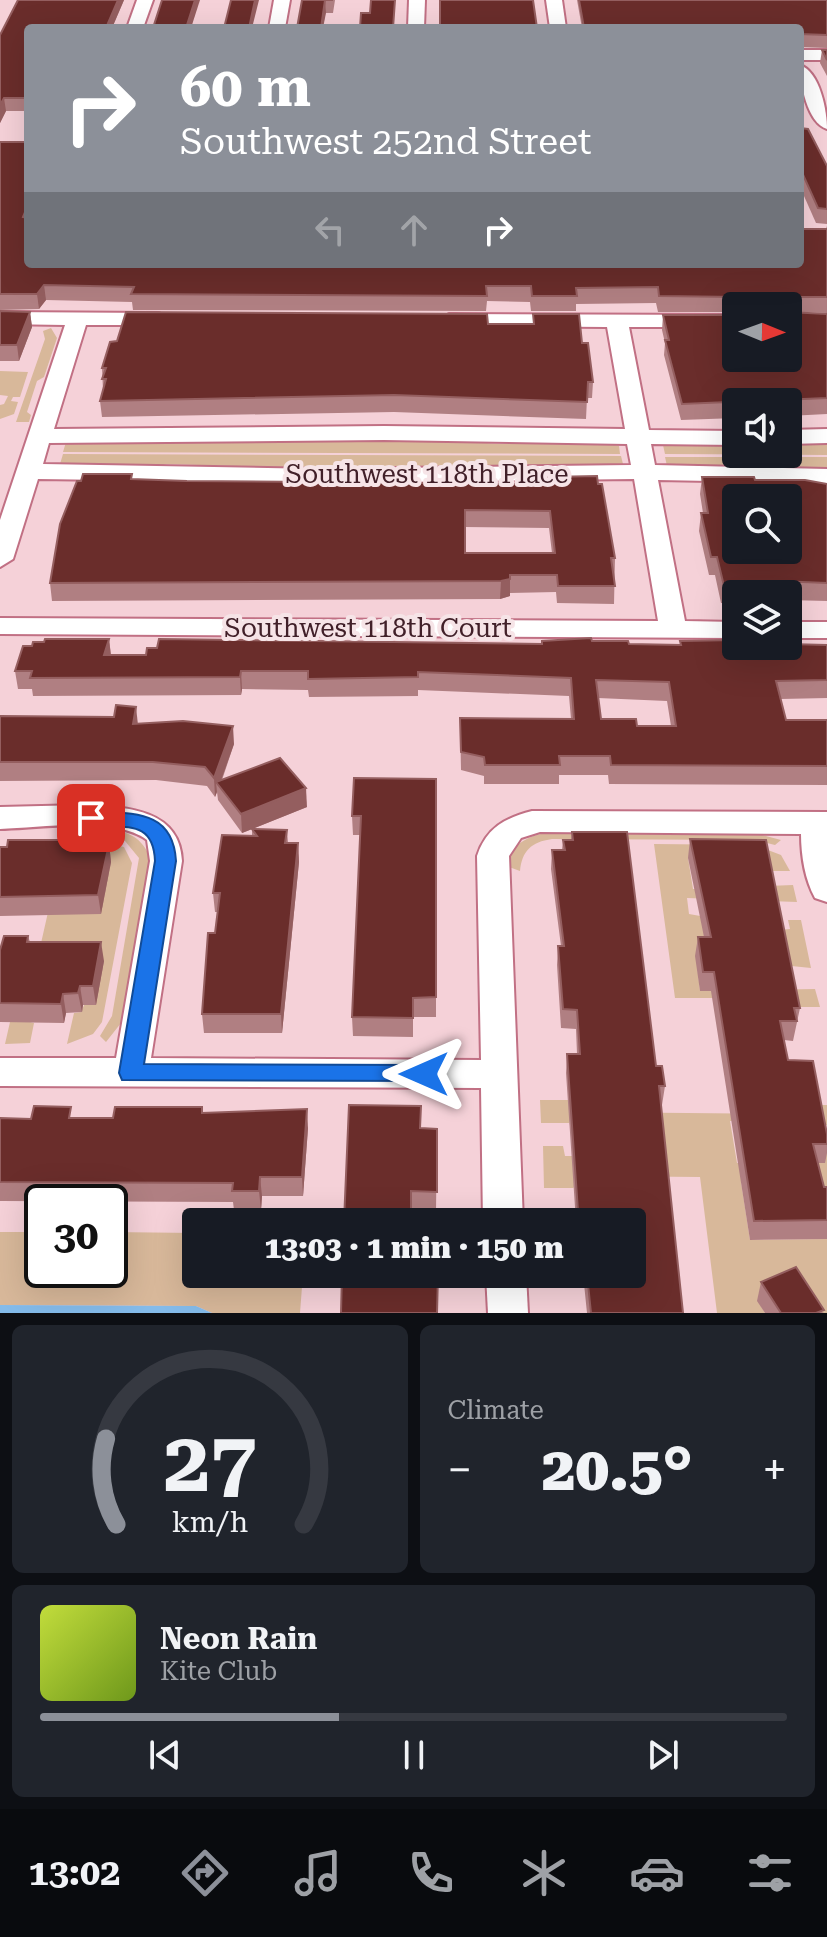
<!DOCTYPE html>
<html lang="en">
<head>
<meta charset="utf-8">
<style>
	:root { --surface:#171b24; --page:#20242c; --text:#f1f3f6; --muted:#9ea1a6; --line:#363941; --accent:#8c9099 }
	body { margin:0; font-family:"Roboto Serif",serif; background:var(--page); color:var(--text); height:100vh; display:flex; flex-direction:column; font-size:30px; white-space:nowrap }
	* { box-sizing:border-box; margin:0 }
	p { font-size:26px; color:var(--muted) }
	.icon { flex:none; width:44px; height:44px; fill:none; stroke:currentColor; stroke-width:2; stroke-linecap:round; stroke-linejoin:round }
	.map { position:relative; height:1313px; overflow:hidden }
	.panel { display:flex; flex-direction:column; gap:12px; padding:12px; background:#0d0f14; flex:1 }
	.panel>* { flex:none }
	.banner { position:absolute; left:24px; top:24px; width:780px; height:244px; border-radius:8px; box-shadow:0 8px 32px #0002; background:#8c9099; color:#fff; overflow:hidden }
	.needle { width:52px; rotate:91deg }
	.fabs { position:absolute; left:722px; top:292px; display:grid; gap:16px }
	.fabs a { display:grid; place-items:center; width:80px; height:80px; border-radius:8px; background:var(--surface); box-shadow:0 8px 32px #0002; font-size:40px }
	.speed { position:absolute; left:24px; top:1184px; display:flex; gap:16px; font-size:40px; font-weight:700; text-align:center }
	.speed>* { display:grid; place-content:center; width:104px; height:104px; border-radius:50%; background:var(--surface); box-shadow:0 8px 32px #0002; line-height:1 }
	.speed .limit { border:4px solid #111; border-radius:12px; background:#fff; color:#111 }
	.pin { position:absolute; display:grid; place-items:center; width:68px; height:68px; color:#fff; margin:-34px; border-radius:16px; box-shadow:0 4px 12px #0006 }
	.me { position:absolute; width:88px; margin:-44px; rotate:270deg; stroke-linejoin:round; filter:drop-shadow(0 0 6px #0008) }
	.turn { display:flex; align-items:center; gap:28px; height:168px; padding:0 24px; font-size:36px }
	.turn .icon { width:104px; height:104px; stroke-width:2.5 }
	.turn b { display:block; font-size:56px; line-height:68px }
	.lanes { display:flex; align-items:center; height:76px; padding:0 24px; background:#0003; justify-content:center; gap:40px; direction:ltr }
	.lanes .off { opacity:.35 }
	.big { font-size:60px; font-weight:800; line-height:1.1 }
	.panel .tile { flex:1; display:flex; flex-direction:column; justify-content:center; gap:12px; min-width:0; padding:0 28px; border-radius:12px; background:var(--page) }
	.panel .dial { align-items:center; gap:0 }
	.dial svg { height:208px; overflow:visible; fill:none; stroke:var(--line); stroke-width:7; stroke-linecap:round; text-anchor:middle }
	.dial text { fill:var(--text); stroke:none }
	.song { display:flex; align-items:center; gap:24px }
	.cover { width:96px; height:96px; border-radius:12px; background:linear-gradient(135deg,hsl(70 70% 55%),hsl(80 70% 35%)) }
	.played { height:8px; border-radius:4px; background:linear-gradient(90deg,var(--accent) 40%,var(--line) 40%) }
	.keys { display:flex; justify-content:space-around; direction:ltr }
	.heat { display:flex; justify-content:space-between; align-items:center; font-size:44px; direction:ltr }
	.panel .tiles { flex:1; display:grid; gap:12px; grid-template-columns:1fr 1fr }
	.tile:last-child { grid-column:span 2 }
	.trip { position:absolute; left:182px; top:1208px; width:464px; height:80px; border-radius:8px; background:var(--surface); box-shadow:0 8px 32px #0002; font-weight:800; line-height:80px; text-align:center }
	.tabs { display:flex; height:128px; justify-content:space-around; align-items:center; background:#090b0e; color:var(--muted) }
	.tabs .icon { width:56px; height:56px }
	.tabs .active { color:var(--accent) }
	.tabs b { font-size:36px; color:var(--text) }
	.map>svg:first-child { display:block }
	.green { fill:#d8b89a }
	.water { fill:#84bbea }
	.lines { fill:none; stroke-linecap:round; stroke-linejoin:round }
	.street-casing { stroke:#c17084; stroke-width:4 }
	.street { fill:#fff; fill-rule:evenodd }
	.wall { fill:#b07f82; fill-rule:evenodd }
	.shaded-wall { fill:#945e5f }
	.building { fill:#6a2d2b; stroke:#945e5f; stroke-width:2; fill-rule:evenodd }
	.route { fill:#1a73e8; stroke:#114b97; stroke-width:2 }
	.labels { text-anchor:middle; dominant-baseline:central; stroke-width:8; stroke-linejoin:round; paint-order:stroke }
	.street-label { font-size:26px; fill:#412029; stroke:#f6e4e7 }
</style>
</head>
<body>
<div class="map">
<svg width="827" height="1313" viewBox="0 0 827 1313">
	<rect width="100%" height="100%" fill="#f5d1d8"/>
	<g class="green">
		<path d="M51 328 57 338 44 377 37 381 27 412 31 415 29 422H16L45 339 43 331Z"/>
		<path d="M0 371 28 372 20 397H13L11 401 18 402 14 414 0 419V405L4 404 8 396 0 395Z"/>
		<path d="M426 438 498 444 604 443 619 446 620 454 63 452 66 442Z"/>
		<path d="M736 443V454H788V445L827 444V455L665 454 663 445Z"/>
		<path d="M63 454 621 456 623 464 431 467 425 471 239 469 233 466 166 464 158 467 64 465 60 464Z"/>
		<path d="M665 457H827V468L667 466Z"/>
		<path d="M107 830C127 830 143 838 150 858L124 1009 121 1023 106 1042 100 1036 112 1016 139 858 125 841 100 837Z"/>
		<path d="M549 832 754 833 781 840 775 845 755 840 552 839C531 842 522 851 520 871L509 867C508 844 529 836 549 832Z"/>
		<path d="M96 841 124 847 132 863 102 1022 93 1034 67 1044 74 1013 81 1012 104 961 30 1022 34 1023 30 1043 5 1044 10 1022 32 983 58 868 94 859Z"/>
		<path d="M654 844 755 845 781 855 790 871H772L770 864 688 858 693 889H768V886L793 885 797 902 687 898 689 914 779 930 790 929 788 920H801L811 968 696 956 700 991 815 989 820 1007H793L783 998H675Z"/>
		<path d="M540 1100H568L583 1112 804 1114 813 1105H827V1125H817L816 1121H730L737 1163H824L827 1149V1201L741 1182 750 1240 827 1239V1313H809L758 1301 765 1313H717L700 1177 589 1176 573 1188H544L543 1146H563L565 1156H576L569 1120V1123H541Z"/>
		<path d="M0 1232H42V1270H110V1232L196 1233V1274H303L300 1313H212L196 1306 0 1305Z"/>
	</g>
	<path class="water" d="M0 1305 196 1306 212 1313H0Z"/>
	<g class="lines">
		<defs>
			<g id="street">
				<path d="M137 0H153L143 28H127Z"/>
				<path d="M274 0H290L285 28H269Z"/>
				<path d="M409 0H425L424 28H408Z"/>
				<path d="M546 0H562L566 28H550Z"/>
				<rect x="800" y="50" width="27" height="10"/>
				<path d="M800 65C820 72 827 111 827 129 807 123 800 83 800 65Z"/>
				<path d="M0 312 159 313 170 319 159 325H86L54 429 384 426 625 429 607 327 449 326 438 320 449 314 736 315V327H629L649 430 736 431V445L651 444 655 465 827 469V483L658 480 685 621 736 622V638L0 634V618L658 621 634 479 320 483 38 479 13 559 0 567V520L65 325 0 324ZM384 440 627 444 631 465 320 469 43 464 49 443Z"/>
				<path d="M827 429V443L788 444V430Z"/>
				<rect x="788" y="622" width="39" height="16"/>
				<path d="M83 805C124 807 180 808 182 861L151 1058 481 1060 477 856C486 828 505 818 532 811L827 812V902L815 898C805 880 801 855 801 834L540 832 521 838 509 856 523 1222H483L481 1088 0 1086V1058H116L150 861 147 840C115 816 40 828 0 829V807Z"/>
				<path d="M486 1274H526L528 1313H488Z"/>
			</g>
		</defs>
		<use href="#street" class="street-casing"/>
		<use href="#street" class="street"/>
	</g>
	<g class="wall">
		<path d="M18 0H124L112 28H28V111H6L0 123V35Z"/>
		<path d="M302 0H335L333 13H326Z"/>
		<path d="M577 0H827V48L800 47V28H582Z"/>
		<path d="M822 50H827V76L820 63Z"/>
		<path d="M800 128 827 166V224L816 223 800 187Z"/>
		<path d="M0 142 28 264 826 229 827 226V313L796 312 827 314V414L788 416V402H736V418L681 420 664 355 665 343 662 330 663 315H736L788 306H736V312H658L656 303 576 304V311H531L530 302 487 301 486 311 133 310 132 302 46 300 39 309 0 310Z"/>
		<path d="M0 311 30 312 32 327 19 361H0Z"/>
		<path d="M533 314 582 343 593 382 592 398H587L586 419 394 412 102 417 100 401 103 390 102 368 488 324H533Z"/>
		<path d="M548 477 615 558 614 604 557 603 556 592 510 593V596L500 599 52 601 50 583 81 481 133 479 187 481 548 484ZM465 527 549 528 552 553H465Z"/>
		<path d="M702 477 827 484V601L788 600V594H736V604L721 603 715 575H709L699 531 701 513H703L700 494Z"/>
		<path d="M109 639 111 655 542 644 592 641 629 644 680 645V641L803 645H827V698L781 699 786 720H827V785L609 784 608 775H559V784H484V776L461 770 460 718 571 719 569 696 418 690V696L309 697 308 690 242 689 241 695 33 696 32 689H18L15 671 32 646ZM598 698 667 701 671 726H637L601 719Z"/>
		<path d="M0 716 138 724 234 744 222 780 307 807 242 833 218 800 217 792 215 797 207 786 156 780 0 781Z"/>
		<path d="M436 779V1017H413V1037L353 1036 352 1017 360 835H353L352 816Z"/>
		<path d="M252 829 287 830 288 843H298L299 862 282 1033H204L202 1014 218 912H215L213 893 252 836Z"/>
		<path d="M572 832 656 1066 665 1086 662 1105H661L683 1313H587L583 1274H632V1222H576L566 1073 567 1054H577L576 1029 561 1028 557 965 558 946H561L551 869 552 850H562L563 840H571Z"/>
		<path d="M690 839 800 1008 793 1041 784 1040 788 1060 827 1134V1153L825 1163H818L824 1187H827V1239L750 1240 711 991H700L695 956 698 937H704L688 858Z"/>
		<path d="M96 843 109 844 111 862 101 914 0 916V847Z"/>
		<path d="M28 936 30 942 104 961 96 1005H83L82 1012 66 1013 64 1023 0 1022V950Z"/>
		<path d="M202 1107 203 1113 308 1128 303 1196H262L261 1210H234L233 1202 0 1201V1118H113Z"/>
		<path d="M420 1128 437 1129 436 1211 411 1210 344 1222Z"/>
		<path d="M761 1282 824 1313H765L757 1301Z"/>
	</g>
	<g class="shaded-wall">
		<path d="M118 0H124L112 28H106Z"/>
		<path d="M195 0H200L191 28H186Z"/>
		<path d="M255 0H259L252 28H249Z"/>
		<path d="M325 0 326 13 323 28H321Z"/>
		<path d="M4 98 6 111 0 123V105Z"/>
		<path d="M28 205V225L23 217Z"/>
		<path d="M44 285 46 300 39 309 37 294Z"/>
		<path d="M30 312 32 327 19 361 17 345Z"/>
		<path d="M510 579V596L500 599 501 581Z"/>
		<path d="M109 639 111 657 104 655Z"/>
		<path d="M241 671 242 689 241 695 240 677Z"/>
		<path d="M136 707 138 725 133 724Z"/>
		<path d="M233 726 234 744 219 786 216 782 217 792 215 797 214 778Z"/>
		<path d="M306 788 307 807 242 833 241 814Z"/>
		<path d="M298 843 299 862 282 1033 281 1014Z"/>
		<path d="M109 844 111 862 101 914 98 895Z"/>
		<path d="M101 942 104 961 96 1005 93 986Z"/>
		<path d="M80 986 83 1005 82 1012 78 993Z"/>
		<path d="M63 994 66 1013 64 1023 61 1004Z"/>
		<path d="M307 1109 308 1128 303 1196 302 1177Z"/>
		<path d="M260 1177 262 1196 261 1210 259 1191Z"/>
	</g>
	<g class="building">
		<path d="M18 0H118L106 28H28V98H4L0 105V35Z"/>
		<path d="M162 0H195L186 28H153Z"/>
		<path d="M231 0H255L249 28H224Z"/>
		<path d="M302 0H333H325L321 28H297Z"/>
		<path d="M371 0H395L393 28H360L361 13H370Z"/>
		<path d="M440 0H533L537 28H440Z"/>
		<path d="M579 0H827V35L800 34V28H584Z"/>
		<path d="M822 50H827V60Z"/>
		<path d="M800 128 808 129 827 166V209L818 208 800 168Z"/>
		<path d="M0 142H28V205L23 217 28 218V264H800V229H827V297H790L788 307V306H740L741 300 738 297 659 296 658 287 576 288 577 296H532L531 286H486L487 296 131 294 134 287 44 285 37 294H0Z"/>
		<path d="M0 311 30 312 17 345H0Z"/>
		<path d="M126 312 487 314 488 324H534L533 314H579L582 343H588L593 382H588L587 402 394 395 100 401 106 379H102L106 368H102L110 342 117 341Z"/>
		<path d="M788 312 827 314V398L682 404 665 340H669L663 315H736V358H788Z"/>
		<path d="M83 474H132L131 479 187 481 549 484 548 477 597 476 598 484H602L615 558H611L615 586H558L557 575H510V579L501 581 50 583 60 524 77 481H81ZM465 510 550 511 555 553H465Z"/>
		<path d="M702 477H754L755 480H805L827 484V583L779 581 780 586H724L717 557H711L701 513H708ZM736 498H788V550H736Z"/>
		<path d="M591 638 592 641H628L629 644 681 645 680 641 736 640V646H788V644L827 645V680L776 681 786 720H827V766L611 765 610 756H559L560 765H485L484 757 461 752 460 718 574 719 571 678 418 672V677L308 679V671H241L240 677 30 678 32 671H15L23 646H32L33 642H44L45 639H109L104 655H146L147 648H157L159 639 542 644V641ZM596 680 669 682 676 726H637L636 719H601Z"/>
		<path d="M116 705 136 707 133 724 183 721 233 726 214 778 205 767 153 762H0V716L114 717Z"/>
		<path d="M280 758 306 788 241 814 216 782Z"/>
		<path d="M354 778 436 779V997L413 998V1018L352 1017 361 816H352Z"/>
		<path d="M252 829 287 830 285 843H298L281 1014H202L208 933H215L220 893H213L222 835 257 836Z"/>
		<path d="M572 832H627L656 1066H662L665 1086H659L683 1313H591L587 1274H632V1222H595L594 1211H578L567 1054H580L577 1010 563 1009 558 946H564L552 850H565L563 840H573Z"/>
		<path d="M690 839 766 840 800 1008H794L797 1021H780L788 1060 813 1061 827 1134V1144H813L824 1187H827V1220L754 1221 714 972H703L698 937H711Z"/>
		<path d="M8 840H95L94 843 109 844 98 895 0 897V847H7Z"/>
		<path d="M4 936H28L27 942H101L93 986H80L78 993 63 994 61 1004 0 1003V950Z"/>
		<path d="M349 1105 421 1106 420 1128 437 1129V1192L411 1191V1222H344Z"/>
		<path d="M34 1106 71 1107 69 1118H113L115 1107H202V1113L307 1109 302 1177H260L259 1191H232L233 1183 0 1182V1118L31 1119Z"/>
		<path d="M796 1267 824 1310 816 1313H781L761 1282Z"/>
		<path d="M342 1274H438L437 1313H341Z"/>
	</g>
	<path class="route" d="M91 811C132 814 173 809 176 861L144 1064 424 1065 432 1067 435 1074 432 1081 122 1080 119 1073 155 861C153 814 117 832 84 823L81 818Z"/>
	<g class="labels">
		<g class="street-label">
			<text x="427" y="474">Southwest 118th Place</text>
			<text x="368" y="628">Southwest 118th Court</text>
		</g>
	</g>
</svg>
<div class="fabs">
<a><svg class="needle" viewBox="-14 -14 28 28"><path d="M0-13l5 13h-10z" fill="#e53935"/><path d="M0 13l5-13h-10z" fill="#9ea1a6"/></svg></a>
<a><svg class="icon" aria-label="sound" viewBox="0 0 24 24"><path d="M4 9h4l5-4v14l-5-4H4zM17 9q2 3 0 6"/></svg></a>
<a><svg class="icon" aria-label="search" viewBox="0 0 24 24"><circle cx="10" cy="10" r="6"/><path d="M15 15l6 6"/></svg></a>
<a><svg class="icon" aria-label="layers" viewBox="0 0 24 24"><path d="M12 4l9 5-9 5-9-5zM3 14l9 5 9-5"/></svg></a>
</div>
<div class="speed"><div class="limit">30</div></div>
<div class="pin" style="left:91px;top:818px;background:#d93025"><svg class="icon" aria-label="arrive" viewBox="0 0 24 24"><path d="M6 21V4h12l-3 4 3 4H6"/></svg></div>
<svg class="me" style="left:424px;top:1074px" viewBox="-20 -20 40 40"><path d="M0-17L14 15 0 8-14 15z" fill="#1a73e8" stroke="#fff" stroke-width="4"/></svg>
<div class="trip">13:03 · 1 min · 150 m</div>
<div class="banner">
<div class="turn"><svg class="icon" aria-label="right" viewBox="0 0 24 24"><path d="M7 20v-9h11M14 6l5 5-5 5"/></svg><div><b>60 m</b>Southwest 252nd Street</div></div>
<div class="lanes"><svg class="icon off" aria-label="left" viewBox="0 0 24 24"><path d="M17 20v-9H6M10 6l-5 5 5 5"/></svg><svg class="icon off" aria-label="ahead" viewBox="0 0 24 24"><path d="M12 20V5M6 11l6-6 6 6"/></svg><svg class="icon" aria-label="right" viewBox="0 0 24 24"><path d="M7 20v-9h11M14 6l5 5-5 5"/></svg></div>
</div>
</div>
<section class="panel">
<div class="tiles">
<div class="tile dial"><svg viewBox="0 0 100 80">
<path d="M14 69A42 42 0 1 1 86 69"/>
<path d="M14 69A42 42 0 0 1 10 36" stroke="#8c9099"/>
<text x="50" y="56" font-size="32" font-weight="700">27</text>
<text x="50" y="72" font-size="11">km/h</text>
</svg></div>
<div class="tile"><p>Climate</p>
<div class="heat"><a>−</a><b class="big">20.5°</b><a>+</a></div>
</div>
<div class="tile">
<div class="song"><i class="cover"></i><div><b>Neon Rain</b><p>Kite Club</p></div></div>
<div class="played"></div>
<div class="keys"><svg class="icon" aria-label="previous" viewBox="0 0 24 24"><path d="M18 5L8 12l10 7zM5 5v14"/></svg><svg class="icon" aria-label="pause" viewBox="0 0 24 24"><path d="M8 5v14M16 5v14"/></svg><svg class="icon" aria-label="next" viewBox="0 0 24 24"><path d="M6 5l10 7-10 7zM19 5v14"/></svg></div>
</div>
</div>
</section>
<nav class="tabs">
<b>13:02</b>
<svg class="icon active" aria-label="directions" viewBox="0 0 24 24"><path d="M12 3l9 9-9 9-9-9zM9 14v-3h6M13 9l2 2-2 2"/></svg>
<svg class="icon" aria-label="music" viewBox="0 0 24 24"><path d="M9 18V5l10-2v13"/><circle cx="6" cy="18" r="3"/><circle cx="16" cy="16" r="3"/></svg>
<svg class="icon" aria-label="phone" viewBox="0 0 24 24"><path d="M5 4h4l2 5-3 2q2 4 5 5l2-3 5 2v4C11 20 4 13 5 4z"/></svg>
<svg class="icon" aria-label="climate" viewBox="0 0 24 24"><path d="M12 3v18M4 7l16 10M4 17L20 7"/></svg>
<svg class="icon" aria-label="car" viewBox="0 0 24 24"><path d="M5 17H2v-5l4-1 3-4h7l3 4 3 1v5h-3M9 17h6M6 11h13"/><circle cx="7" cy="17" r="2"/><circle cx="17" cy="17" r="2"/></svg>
<svg class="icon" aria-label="filters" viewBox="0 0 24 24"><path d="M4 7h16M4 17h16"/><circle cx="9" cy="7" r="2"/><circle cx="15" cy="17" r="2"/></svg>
</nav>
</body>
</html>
